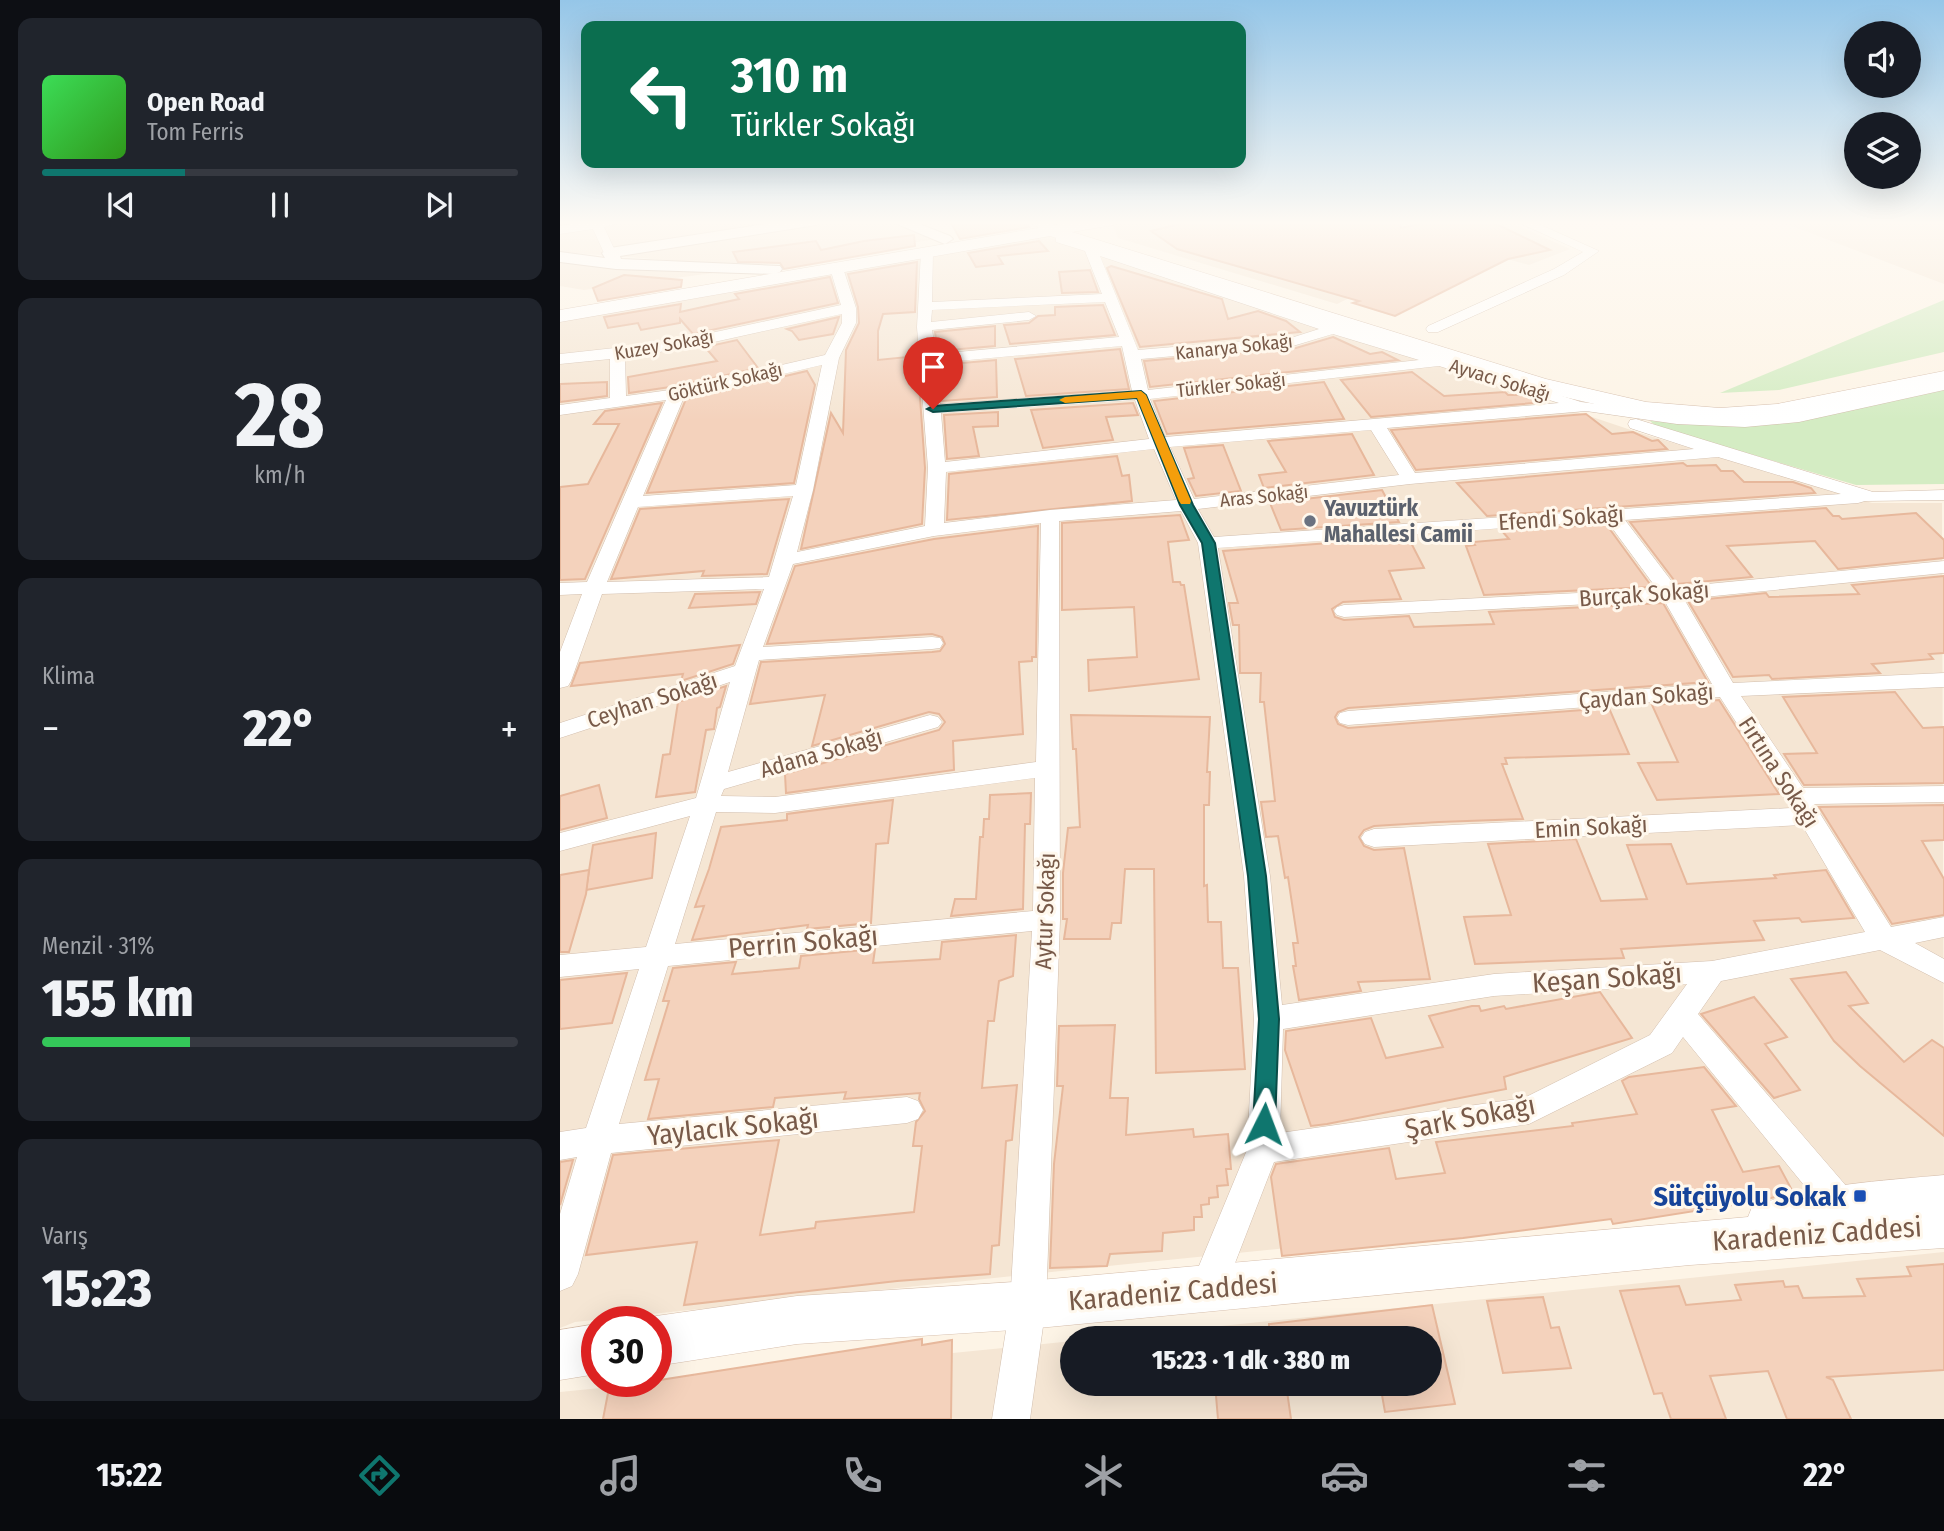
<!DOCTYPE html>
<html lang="tr">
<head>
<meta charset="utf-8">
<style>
	:root { --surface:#171b24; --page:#20242c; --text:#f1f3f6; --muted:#9ea1a6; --line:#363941; --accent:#0f766e }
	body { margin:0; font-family:"Fira Sans Condensed",sans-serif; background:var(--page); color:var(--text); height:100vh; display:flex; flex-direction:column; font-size:26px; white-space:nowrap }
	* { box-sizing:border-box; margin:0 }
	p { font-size:23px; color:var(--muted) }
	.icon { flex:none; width:38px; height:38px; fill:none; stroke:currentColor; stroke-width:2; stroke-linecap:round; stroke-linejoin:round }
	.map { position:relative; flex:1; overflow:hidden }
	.details { display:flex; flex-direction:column; gap:18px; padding:18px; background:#0d0f14; width:560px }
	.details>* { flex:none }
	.hud { position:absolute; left:21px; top:21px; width:665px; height:147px; border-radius:14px; box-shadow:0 7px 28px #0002; background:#0b6e4f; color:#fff; overflow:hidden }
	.buttons { position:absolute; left:1284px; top:21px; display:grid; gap:14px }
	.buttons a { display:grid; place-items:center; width:77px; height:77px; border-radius:50%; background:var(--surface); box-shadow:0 7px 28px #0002; font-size:35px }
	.speed { position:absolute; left:21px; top:1306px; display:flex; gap:14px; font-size:35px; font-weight:700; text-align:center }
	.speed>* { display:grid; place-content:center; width:91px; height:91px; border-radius:50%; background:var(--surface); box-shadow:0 7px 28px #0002; line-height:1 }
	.speed .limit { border:10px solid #d22; background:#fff; color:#111 }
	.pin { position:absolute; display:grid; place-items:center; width:60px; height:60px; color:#fff; margin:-72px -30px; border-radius:50% 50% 50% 0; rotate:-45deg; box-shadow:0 0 7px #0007 }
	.pin .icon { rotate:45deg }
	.me { position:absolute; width:77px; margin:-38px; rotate:3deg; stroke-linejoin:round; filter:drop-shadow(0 0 5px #0008) }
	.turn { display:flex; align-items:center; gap:24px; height:147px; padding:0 35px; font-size:32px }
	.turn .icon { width:91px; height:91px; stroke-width:2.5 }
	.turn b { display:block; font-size:49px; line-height:60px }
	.big { font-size:52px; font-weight:800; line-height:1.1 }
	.details .card { flex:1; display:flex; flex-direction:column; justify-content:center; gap:10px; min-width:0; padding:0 24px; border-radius:14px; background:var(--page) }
	.details .dial { align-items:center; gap:0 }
	.dial b { font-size:91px; line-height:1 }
	.song { display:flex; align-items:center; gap:21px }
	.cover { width:84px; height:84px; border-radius:10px; background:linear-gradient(135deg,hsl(130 70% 55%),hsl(110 70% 35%)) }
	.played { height:7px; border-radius:4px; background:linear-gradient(90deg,var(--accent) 30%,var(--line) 30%) }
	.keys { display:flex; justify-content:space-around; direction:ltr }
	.heat { display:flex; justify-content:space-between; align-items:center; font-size:38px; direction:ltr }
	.charge { height:10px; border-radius:5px; background:linear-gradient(90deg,#34c759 31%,var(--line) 0) }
	.trip { position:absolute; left:500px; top:1326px; width:382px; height:70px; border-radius:35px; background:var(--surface); box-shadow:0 7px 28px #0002; font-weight:800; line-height:70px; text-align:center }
	.menu { display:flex; height:112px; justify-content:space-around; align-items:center; background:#090b0e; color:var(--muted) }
	.menu .icon { width:49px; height:49px }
	.menu .current { color:var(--accent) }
	.menu b { font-size:32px; color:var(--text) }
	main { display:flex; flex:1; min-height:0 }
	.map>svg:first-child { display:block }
	.residential { fill:#f5e6d4 }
	.green { fill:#d4ecc3 }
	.building { fill:#f4d2bc; stroke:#e7b89c; stroke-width:2 }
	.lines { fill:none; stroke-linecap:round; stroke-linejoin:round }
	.minor-casing { stroke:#d2bead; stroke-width:1 }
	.tertiary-casing { stroke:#d2bead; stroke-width:2 }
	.secondary-casing { stroke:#d5bdab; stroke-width:1 }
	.minor { fill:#fff; fill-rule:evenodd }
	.tertiary { fill:#fff; fill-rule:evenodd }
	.secondary { fill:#fff; fill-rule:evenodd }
	.route { fill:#0f766e; stroke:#0a4d48; stroke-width:2 }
	.slow { fill:#f59e0b }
	.worship-dot { fill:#6b7280; stroke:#fff8ed; stroke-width:2.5 }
	.transit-dot { fill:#1a4fb4; stroke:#fff8ed; stroke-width:2.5 }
	.labels { text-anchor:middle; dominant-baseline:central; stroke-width:6; stroke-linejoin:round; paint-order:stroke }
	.far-street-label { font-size:19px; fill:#785a49; stroke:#fff8ed }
	.worship-label { font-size:23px; font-weight:bold; fill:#5b616d; stroke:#fff8ed; text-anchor:start }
	.street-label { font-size:23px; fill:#785a49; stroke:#fff8ed }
	.near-street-label { font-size:28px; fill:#785a49; stroke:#fff8ed }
	.near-transit-label { font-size:28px; font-weight:bold; fill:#164399; stroke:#fff8ed; text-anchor:end }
</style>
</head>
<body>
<main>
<section class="details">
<div class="card">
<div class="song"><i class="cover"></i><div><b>Open Road</b><p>Tom Ferris</p></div></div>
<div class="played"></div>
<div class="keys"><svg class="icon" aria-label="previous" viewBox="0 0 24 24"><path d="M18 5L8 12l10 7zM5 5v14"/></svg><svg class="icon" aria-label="pause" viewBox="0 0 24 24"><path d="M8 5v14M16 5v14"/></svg><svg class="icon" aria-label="next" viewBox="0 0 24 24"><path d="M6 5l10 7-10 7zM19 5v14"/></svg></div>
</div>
<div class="card dial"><b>28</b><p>km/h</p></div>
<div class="card"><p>Klima</p>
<div class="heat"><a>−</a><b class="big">22°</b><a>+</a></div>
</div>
<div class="card"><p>Menzil · 31%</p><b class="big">155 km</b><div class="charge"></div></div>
<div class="card"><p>Varış</p><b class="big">15:23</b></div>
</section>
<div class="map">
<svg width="1384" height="1419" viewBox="0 0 1384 1419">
	<rect width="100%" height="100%" fill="#fdf4e6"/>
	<g class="residential">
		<path d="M0 221H333L376 239 233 261 173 265 0 252Z"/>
		<path d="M561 221H947L1010 249 969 265 898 245 777 304 558 238 552 223Z"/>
		<path d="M1219 221H1384V284Z"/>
		<path d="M490 236 1080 433 1312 503H1382L1384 1182 558 1265 15 1322 0 1328V321Z"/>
		<path d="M0 262 161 272 24 290 0 286Z"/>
		<path d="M1384 1252V1419H0V1392L513 1341V1384H870V1339H534Z"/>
	</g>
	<g class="green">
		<path d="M1384 300V352L1219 390 1160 393Z"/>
		<path d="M1384 388V484L1296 485 1097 427 1090 421 1155 425Z"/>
	</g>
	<g class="building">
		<path d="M390 221H464L469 227 400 239Z"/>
		<path d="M632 221H840L841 228 872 221H930L990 250 948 259 835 316 793 303 799 301 617 249 591 231Z"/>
		<path d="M354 235 355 246 224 269 220 263 178 262 173 252 256 241 261 250 304 241Z"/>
		<path d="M479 241 488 251 438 256 443 264 416 267 408 253Z"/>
		<path d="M357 262 355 312 323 314 318 331V360L357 356 365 468 362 524 241 549 271 413 283 433 286 350 299 323 298 307 288 274Z"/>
		<path d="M551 266 662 299 668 319 698 311 726 321 740 332 580 347 547 268Z"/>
		<path d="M530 270 538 292 502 293 499 272Z"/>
		<path d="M64 275 122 280 121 287 38 301 33 288Z"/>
		<path d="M270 277 278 303 133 334 120 319V323L81 330 78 323 48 328 44 317 121 304 120 312 179 299 175 294Z"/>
		<path d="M543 305 555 335 450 344 444 325 469 323 478 316 495 315V307Z"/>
		<path d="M279 317 273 334 239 340 232 331 227 329Z"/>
		<path d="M435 326V346L378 351 375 332Z"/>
		<path d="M773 337 810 354 822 352 838 360 590 387 584 361 736 348Z"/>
		<path d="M177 340 198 368 117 386 69 393 68 377 157 361 145 347Z"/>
		<path d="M560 349 569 389 466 396 455 359Z"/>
		<path d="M436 360 437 397 382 401 380 365Z"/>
		<path d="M247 371 255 385 234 483 87 493 126 399Z"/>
		<path d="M852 372 884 396 945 392 948 395H965L985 402 811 417 781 380Z"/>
		<path d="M47 382V396L0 402V384Z"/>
		<path d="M764 382 784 419 607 434 594 401Z"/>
		<path d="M102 403 25 579 0 580V487L28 484 59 424H34L45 411Z"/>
		<path d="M573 403 578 415 546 417 553 440 483 448 471 410Z"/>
		<path d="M438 412V426L413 427 419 456 387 459 384 415Z"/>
		<path d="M1026 414 1052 434 1073 432 1092 441 1098 440 1107 449 856 470 831 430Z"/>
		<path d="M792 434 814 475 704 488 699 475 726 472 708 441Z"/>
		<path d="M663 445 681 491 636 496 628 479 634 478 624 448Z"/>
		<path d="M557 456 562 476 569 475 572 501 387 520 389 474Z"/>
		<path d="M1123 463 1127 466 1156 465 1161 471H1173L1184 482H1233L1251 488 1255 493 927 516 897 483Z"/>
		<path d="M822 490 839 522 721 530 710 503Z"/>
		<path d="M229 499 207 574 142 576 144 571 51 579 80 509Z"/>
		<path d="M1266 508 1273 516H1279L1282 519 1356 513 1384 540V558L1278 569 1255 541 1167 546 1192 577 1117 584 1070 522Z"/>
		<path d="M620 515 629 540 608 542 613 582H620L621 585H624L639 679 529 691 528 660 577 657 574 607 502 610V523Z"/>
		<path d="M1046 524 1092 587 924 595 906 546 915 545 913 542 949 539 942 531Z"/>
		<path d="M478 526 476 657H472V661L459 662 463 734 393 741 394 770 226 793 225 774 379 730 385 722 379 714 369 712 252 746 265 695 190 704 201 662 372 652 380 651 385 644 382 637 372 634 207 644 235 566 374 539Z"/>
		<path d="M848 537 864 568 829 571 841 599 783 602 772 609 775 617 784 620 849 616 854 627 934 624 929 612 1103 603 1148 682 788 708 778 712 775 717 778 724 788 728 1049 708 1069 754 945 758 947 764H942L963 819 879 822 814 826 804 830 799 837 804 846 814 850 844 848 870 979 798 982 801 991 739 1000 733 966H736L733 943H738L728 877 725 878 718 836 706 837 701 802 715 801 704 702H700L701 673H680L679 625H673L669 603H678L663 551Z"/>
		<path d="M1384 576V653L1369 654 1373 659 1312 664 1320 673 1212 679 1209 675 1173 677 1128 601 1206 593 1209 597 1299 594 1292 585Z"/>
		<path d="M200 592 196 604 129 608 135 594Z"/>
		<path d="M180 645 173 664 121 681 123 674 11 686 20 663Z"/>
		<path d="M166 686 160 707 157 708 154 729 146 730 135 792 96 797 103 755 110 754 118 702Z"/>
		<path d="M1335 692 1363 728 1384 727V783L1244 785 1224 754 1257 753 1223 697Z"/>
		<path d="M1159 700 1219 794 1097 800 1078 763 1118 762 1092 705Z"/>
		<path d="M511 715 650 717 647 772H650L649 805H644V886L647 885 648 922H661L663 968H678L685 1069 596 1073 594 869H565L561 923H552L550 939H504L507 919H503V873L508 828 520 827 516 749H513Z"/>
		<path d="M39 785 47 818 0 830V796Z"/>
		<path d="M471 793 470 824H465L463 909 391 916 395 899H416L420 837H423L424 819H429L430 795Z"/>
		<path d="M333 800 328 843 316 844 311 923 247 929 248 925 132 940 144 906 135 907 149 869 161 827 227 820V814Z"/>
		<path d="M1384 805V840L1362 841 1384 879V915L1332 924 1259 807Z"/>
		<path d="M96 833 92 878 26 890 33 845Z"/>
		<path d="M1016 839 1041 901 1087 899 1067 845 1111 844 1127 884 1216 878 1214 875 1266 870 1294 918 1242 922 1239 918 1194 921 1204 940 1061 949 1064 958 915 964 904 917 951 915 928 844Z"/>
		<path d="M29 870 26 894 9 952H0V875Z"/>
		<path d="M456 935 453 976 439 981 434 1021H428L422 1088 457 1085 452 1140 446 1141 439 1245 432 1246 430 1274 337 1281 124 1305 137 1242 26 1255 53 1155 219 1140 200 1235 255 1228 256 1222 354 1212 362 1146H353L356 1122 365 1111 359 1099 360 1093 284 1099 286 1092 215 1098 213 1107 88 1119 99 1079 85 1080 109 1001H103L113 968 176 962 172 974 239 968 241 956 315 949 313 963 380 959 382 942Z"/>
		<path d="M1286 972 1308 1003 1289 1006 1344 1062 1372 1040 1384 1048V1136L1300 1066 1274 1041 1231 979Z"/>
		<path d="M67 973 52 1023 0 1029V980Z"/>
		<path d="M1040 992 1072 1038 944 1077 946 1089 767 1124 751 1126 725 1050 726 1031 811 1018 826 1058 883 1047 869 1016 912 1006H919L921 1011 944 1006 946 1009Z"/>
		<path d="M1194 997 1227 1037 1205 1044 1240 1090 1214 1098 1141 1014Z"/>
		<path d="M555 1025 550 1098H568L566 1135 633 1129 634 1137 668 1134 671 1169H666L668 1185 657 1186 658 1197 649 1198V1204L641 1205 642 1217H634V1230L603 1233 602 1251 550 1254 547 1266 490 1268 494 1164 503 1086H497L499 1026Z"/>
		<path d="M1144 1067 1176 1106 1152 1110 1183 1172 1219 1166 1233 1192 1204 1200 1053 1224 1051 1219 903 1238 722 1256 711 1177 716 1164 829 1148 836 1179 885 1173 876 1142 1013 1126 1012 1123 1077 1114 1062 1081 1069 1077Z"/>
		<path d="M13 1160 0 1205V1162Z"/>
		<path d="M1384 1264V1370L1266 1377 1273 1380 1291 1419H1227L1208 1371 1150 1376 1166 1419H1111L1102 1393 1094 1394 1060 1291 1119 1286 1126 1305 1181 1300 1175 1285 1223 1281 1225 1287 1238 1286 1243 1298 1305 1296 1297 1279 1351 1276 1347 1267Z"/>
		<path d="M983 1297 991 1328 999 1327 1011 1368 943 1373 927 1301Z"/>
		<path d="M872 1305 895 1404 825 1412 820 1384H870V1339H709V1324Z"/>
		<path d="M362 1339V1345L392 1340 391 1419H43L49 1388Z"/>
		<path d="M655 1384H726L731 1419H658Z"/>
	</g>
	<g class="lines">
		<defs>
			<g id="minor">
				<path d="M66 221 44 227 56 253 50 257 44 253 33 229 0 234V226L29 221Z"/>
				<path d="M955 221H972L1039 251 1004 275 878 332H868L866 329 868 326 994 269 1023 252Z"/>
				<path d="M500 235 1021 402 1117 414 1185 417 1239 412 1384 380V390L1239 422 1185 427 1117 424 1026 411 827 428 855 473 1134 449 1070 428 1068 424 1070 420 1076 419 1313 492 1384 490V500L1305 501 1298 503 1065 520 1116 587 1384 561V573L1124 599 1173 683 1384 673V687L1181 696 1243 788 1384 786V802L1254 804 1331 927 1384 917V937L1355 943 1384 959V983L1320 950 1161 981 1138 1014 1294 1195 1299 1206 1294 1217 1282 1221 1270 1217 1123 1037 1112 1053 969 1124 714 1162 660 1302 647 1307 634 1302 629 1290 687 1150 694 1019 684 876 638 543 621 511 499 521 500 920 486 1305 470 1419H432L450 1305 472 931 108 966 59 1124 347 1097 358 1101 363 1110 358 1119 347 1123 51 1153 18 1274 12 1286 0 1291V1214L17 1157 0 1160V1132L26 1128 79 969 0 977V955L86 947 130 816 0 851V833L136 798 170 682 0 738V723L175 666 204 589 42 594 11 681 8 686 0 688V652L22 594 0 595V583L27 582 106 400 0 415V405L50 398V359L0 364V354L109 342 281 305 270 268 277 264 282 265 296 308V323L279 358 253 490 237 552 365 526 368 468 357 327 361 252 367 248 373 252 372 302 542 294 525 251 496 242V236ZM540 256 759 329 734 337 578 350ZM545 302 559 337 376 354 372 330 469 320 476 316 469 312 371 322 372 310ZM282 314V323L265 355 117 389 66 396 65 358 145 344ZM773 334 859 360 588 390 581 359 736 345ZM562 346 572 391 380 404 377 363ZM262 365 236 485 83 496 124 397ZM879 366 999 403 605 437 590 399ZM575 400 589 439 385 462 381 413ZM811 430 839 475 634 499 610 447ZM594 449 616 500 490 510 384 523 386 472ZM1158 457 1281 494 654 537 638 509 850 484ZM233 496 209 577 47 582 78 507ZM1047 521 1097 589 784 605 777 607 774 611 777 615 784 617 1104 600 1152 684 788 711 780 713 777 718 780 723 788 725 1160 697 1231 808 814 829 805 832 801 838 805 844 814 847 1242 825 1305 932 1152 961 934 974 722 1005 710 876 658 548ZM481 523 476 762 215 797 161 796 164 789 378 727 382 722 378 717 370 715 168 772 199 660 372 649 380 648 383 643 380 638 372 637 203 647 233 564 374 536ZM475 778 473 911 115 944 156 812 215 813ZM1127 984 1090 1035 964 1098 720 1133 723 1029 934 996Z"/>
			</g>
			<g id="tertiary">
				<path d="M225 221H263L256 225 60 256 61 259 220 266 222 269 220 272 214 274 56 269 0 262V252L45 258 42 253 50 248Z"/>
				<path d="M330 221H352L390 236 393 239 385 244 380 242Z"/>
			</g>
			<g id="secondary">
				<path d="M491 221 495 225 516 221H555L553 225 512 232 986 379 1086 402 1160 408 1217 404 1384 371V383L1217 418 1160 422 1086 416 970 389 490 236 0 322V310L478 228 474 221Z"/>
				<path d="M1384 1175V1248L1130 1265 468 1329 237 1344 96 1366V1321H83L96 1316 237 1296 468 1281 1188 1217 1192 1207C1253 1184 1320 1181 1384 1175Z"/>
				<path d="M37 1324V1374L0 1380V1330Z"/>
			</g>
		</defs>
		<use href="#minor" class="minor-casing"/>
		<use href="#tertiary" class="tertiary-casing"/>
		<use href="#secondary" class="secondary-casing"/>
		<use href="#minor" class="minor"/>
		<use href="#tertiary" class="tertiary"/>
		<use href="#secondary" class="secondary"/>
	</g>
	<linearGradient id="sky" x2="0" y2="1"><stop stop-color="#95c6e8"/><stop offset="0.53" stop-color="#fefaf4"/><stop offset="1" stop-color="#fefaf4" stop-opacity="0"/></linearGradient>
	<rect width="1384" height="420" fill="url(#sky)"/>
	<path class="route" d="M581 391 586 395 633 505 655 543 706 876 719 1019 715 1124 712 1131 704 1134 696 1131 693 1124 699 1019 688 876 642 543 620 505 577 398 373 412 367 409 373 406Z"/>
	<path class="slow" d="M581 391 586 395 631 501 630 504H621L619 501 577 398 505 403 499 400 505 397Z"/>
	<circle class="worship-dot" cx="750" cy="521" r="7"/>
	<rect class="transit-dot" x="1293" y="1189" width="14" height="14" rx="3.5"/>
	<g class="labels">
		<g class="far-street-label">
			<text transform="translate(104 345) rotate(-10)">Kuzey Sokağı</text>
			<text transform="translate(674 347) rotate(-6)">Kanarya Sokağı</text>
			<text transform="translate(940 380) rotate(17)">Ayvacı Sokağı</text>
			<text transform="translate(165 382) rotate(-13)">Göktürk Sokağı</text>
			<text transform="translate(671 385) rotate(-6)">Türkler Sokağı</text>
			<text transform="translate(704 496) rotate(-6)">Aras Sokağı</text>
		</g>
		<g class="worship-label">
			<text x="764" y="508">Yavuztürk<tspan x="764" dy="26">Mahallesi Camii</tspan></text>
		</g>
		<g class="street-label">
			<text transform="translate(1001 518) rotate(-4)">Efendi Sokağı</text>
			<text transform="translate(1084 594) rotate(-4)">Burçak Sokağı</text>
			<text transform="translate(1086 696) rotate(-4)">Çaydan Sokağı</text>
			<text transform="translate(92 700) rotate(-18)">Ceyhan Sokağı</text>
			<text transform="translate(261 753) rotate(-16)">Adana Sokağı</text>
			<text transform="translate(1219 772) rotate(57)">Fırtına Sokağı</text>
			<text transform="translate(1031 827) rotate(-3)">Emin Sokağı</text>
			<text transform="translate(485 911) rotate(-88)">Aytur Sokağı</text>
		</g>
		<g class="near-street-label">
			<text transform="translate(243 942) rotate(-5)">Perrin Sokağı</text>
			<text transform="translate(1047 978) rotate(-4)">Keşan Sokağı</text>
			<text transform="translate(910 1117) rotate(-11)">Şark Sokağı</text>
			<text transform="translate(173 1127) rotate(-6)">Yaylacık Sokağı</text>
			<text transform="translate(1257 1234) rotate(-4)">Karadeniz Caddesi</text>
			<text transform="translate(613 1292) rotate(-5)">Karadeniz Caddesi</text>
		</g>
		<g class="near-transit-label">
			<text x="1286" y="1196">Sütçüyolu Sokak</text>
		</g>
	</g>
</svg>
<div class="buttons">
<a><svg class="icon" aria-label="sound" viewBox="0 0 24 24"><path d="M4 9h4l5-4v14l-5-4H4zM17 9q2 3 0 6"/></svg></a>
<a><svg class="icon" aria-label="layers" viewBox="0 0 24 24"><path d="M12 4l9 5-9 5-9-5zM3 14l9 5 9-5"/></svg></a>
</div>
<div class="speed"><div class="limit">30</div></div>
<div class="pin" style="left:373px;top:409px;background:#d93025"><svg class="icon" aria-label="arrive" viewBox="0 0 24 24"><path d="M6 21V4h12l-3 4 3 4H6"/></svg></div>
<svg class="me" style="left:704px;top:1124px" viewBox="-20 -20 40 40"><path d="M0-17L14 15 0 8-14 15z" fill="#0f766e" stroke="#fff" stroke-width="4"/></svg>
<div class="trip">15:23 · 1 dk · 380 m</div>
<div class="hud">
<div class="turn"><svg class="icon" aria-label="left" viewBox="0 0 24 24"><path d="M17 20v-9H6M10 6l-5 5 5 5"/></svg><div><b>310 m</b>Türkler Sokağı</div></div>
</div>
</div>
</main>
<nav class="menu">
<b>15:22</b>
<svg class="icon current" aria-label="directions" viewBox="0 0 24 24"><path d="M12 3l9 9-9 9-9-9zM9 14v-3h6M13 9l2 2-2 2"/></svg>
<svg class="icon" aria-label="music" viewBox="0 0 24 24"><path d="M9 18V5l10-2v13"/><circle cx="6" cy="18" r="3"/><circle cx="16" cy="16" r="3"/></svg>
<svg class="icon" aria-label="phone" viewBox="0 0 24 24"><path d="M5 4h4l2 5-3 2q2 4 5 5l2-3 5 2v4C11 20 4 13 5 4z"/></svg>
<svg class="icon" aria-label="climate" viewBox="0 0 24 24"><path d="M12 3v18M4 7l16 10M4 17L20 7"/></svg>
<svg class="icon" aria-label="car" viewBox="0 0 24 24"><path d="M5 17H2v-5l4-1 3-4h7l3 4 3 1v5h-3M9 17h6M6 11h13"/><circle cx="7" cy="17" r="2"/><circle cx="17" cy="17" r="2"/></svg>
<svg class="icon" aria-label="filters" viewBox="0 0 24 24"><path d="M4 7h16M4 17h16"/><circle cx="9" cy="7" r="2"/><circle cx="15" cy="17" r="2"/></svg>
<b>22°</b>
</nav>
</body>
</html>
